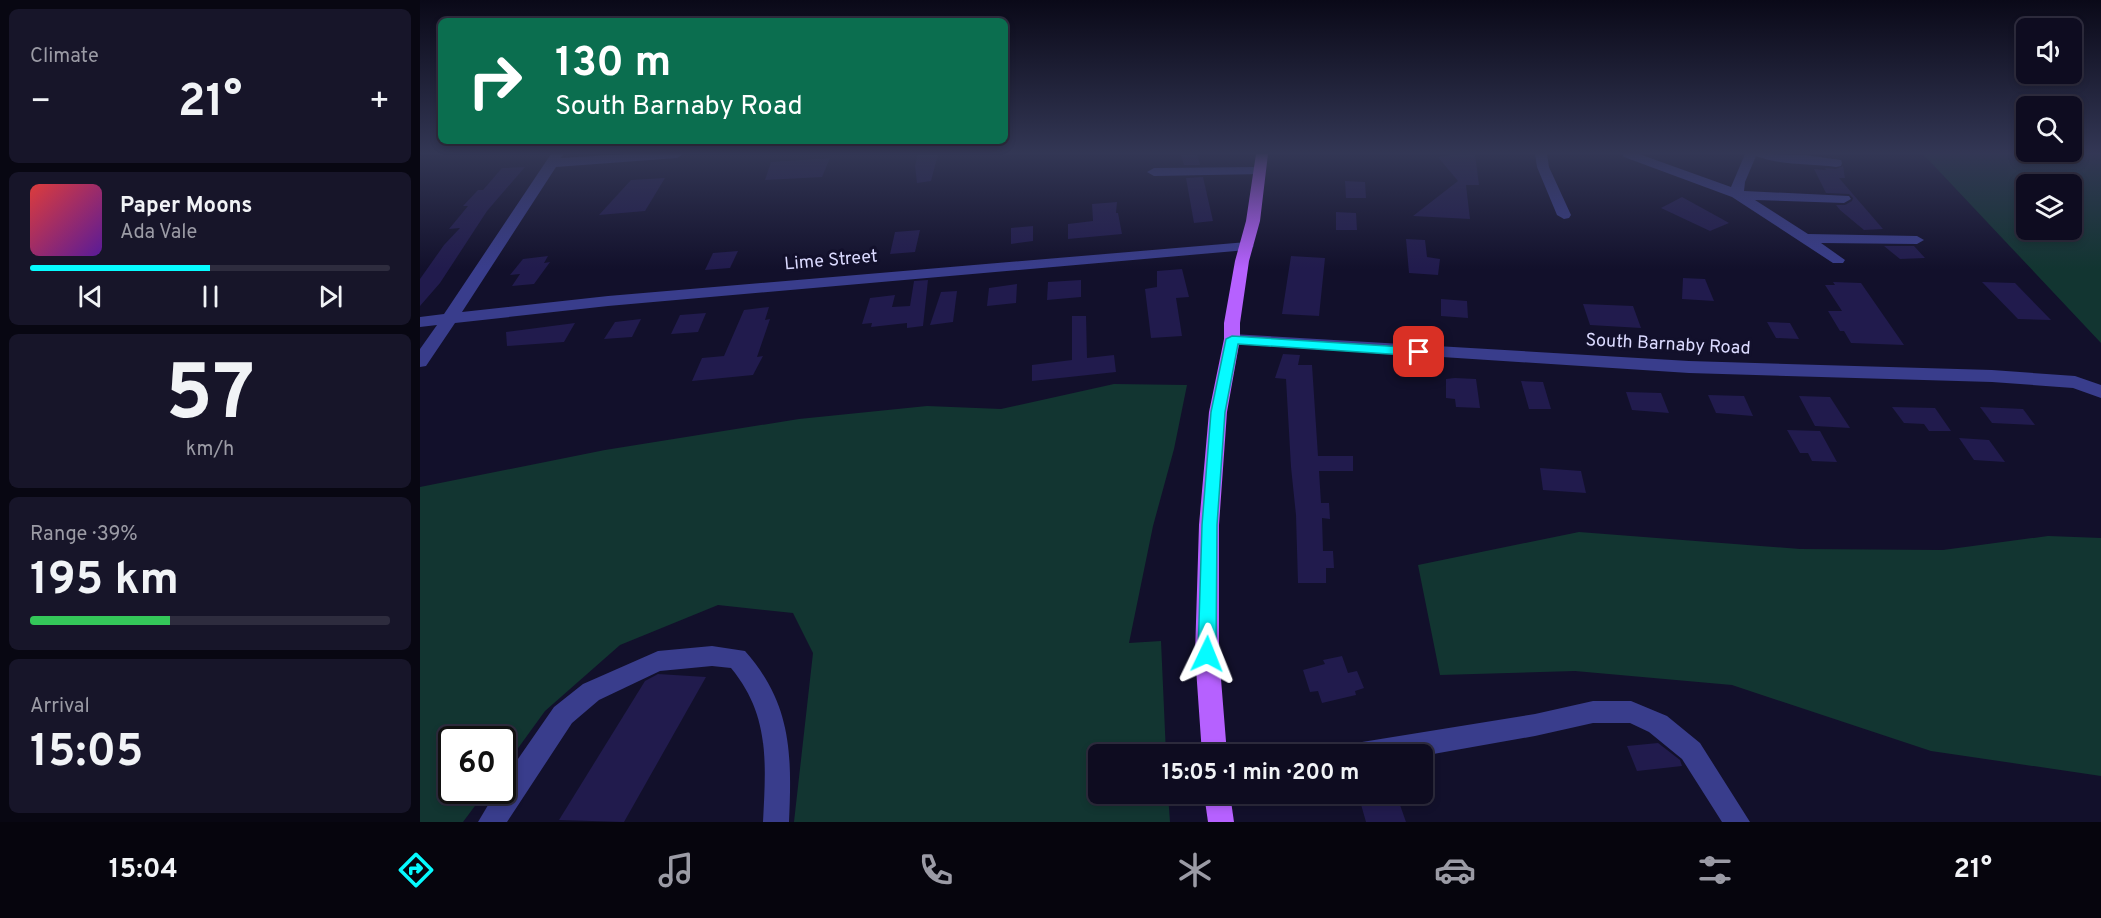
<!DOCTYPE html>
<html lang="en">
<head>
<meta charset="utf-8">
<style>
	:root { --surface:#0e0c20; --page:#171529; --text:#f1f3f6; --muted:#9b9ba5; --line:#2e2c3e; --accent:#06fbff }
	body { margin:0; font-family:Overpass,sans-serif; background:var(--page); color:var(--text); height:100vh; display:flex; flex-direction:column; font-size:22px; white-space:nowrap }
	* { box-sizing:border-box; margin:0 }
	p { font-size:20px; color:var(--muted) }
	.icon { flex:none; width:33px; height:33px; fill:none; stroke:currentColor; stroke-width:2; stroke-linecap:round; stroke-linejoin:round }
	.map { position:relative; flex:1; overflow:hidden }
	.drawer { display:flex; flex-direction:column; gap:9px; padding:9px; background:#080712; width:420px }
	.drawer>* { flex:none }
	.top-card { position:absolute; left:18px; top:18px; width:570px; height:126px; border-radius:9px; box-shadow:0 3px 9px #0003,0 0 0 2px var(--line); background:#0b6e4f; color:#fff; overflow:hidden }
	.controls { position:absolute; left:1596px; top:18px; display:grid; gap:12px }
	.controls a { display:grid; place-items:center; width:66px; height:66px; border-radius:9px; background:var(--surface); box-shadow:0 3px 9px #0003,0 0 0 2px var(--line); font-size:30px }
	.speed { position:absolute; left:18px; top:726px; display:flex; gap:12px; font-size:30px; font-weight:700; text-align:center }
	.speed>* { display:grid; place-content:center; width:78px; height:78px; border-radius:50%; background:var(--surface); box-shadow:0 3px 9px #0003,0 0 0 2px var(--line); line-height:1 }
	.speed .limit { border:3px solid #111; border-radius:9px; background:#fff; color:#111 }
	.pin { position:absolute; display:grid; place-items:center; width:51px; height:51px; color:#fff; margin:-26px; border-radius:12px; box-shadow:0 3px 9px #0006 }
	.me { position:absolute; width:66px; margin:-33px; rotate:2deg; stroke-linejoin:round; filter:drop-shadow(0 0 4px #0008) }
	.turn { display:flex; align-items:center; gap:21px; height:126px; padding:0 18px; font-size:27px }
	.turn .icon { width:78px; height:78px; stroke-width:2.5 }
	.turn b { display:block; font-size:42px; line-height:51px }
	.big { font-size:45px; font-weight:700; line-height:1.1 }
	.drawer .widget { flex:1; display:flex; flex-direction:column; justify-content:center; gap:9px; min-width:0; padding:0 21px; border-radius:9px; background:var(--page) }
	.drawer .dial { align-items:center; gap:0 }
	.dial b { font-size:78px; line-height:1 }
	.song { display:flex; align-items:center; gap:18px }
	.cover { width:72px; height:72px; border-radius:9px; background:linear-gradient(135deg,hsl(0 70% 55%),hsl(270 70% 35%)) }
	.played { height:6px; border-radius:3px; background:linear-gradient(90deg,var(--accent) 50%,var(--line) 50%) }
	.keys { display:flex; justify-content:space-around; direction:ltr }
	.heat { display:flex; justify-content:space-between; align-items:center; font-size:33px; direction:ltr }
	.charge { height:9px; border-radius:4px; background:linear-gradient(90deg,#34c759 39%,var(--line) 0) }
	.trip { position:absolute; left:668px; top:744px; width:345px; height:60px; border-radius:9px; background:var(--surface); box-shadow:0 3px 9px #0003,0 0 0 2px var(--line); font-weight:700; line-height:60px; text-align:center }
	.tab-bar { display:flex; height:96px; justify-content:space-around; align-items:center; background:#06050d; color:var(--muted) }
	.tab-bar .icon { width:42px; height:42px }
	.tab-bar .on { color:var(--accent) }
	.tab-bar b { font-size:27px; color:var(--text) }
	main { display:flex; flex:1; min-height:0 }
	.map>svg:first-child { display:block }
	.green { fill:#123531; fill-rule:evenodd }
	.building { fill:#211b4d }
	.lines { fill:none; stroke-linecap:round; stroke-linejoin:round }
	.minor { fill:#393d8c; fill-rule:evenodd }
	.major { fill:#b661ff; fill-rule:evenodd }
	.route { fill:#06fbff; stroke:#04a3a6; stroke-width:1.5 }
	.labels { text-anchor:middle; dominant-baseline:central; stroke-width:6; stroke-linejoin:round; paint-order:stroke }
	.street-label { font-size:18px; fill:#dbdaff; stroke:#12102b }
</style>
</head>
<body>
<main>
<section class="drawer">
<div class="widget"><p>Climate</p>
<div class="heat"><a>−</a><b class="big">21°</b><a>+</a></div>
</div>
<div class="widget">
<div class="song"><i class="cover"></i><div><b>Paper Moons</b><p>Ada Vale</p></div></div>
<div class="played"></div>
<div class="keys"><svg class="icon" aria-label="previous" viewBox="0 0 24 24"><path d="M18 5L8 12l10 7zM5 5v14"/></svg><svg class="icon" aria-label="pause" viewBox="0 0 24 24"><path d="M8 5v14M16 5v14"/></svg><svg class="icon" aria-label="next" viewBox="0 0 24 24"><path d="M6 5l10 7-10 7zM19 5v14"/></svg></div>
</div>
<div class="widget dial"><b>57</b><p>km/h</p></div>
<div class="widget"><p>Range · 39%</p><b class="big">195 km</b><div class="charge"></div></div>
<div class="widget"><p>Arrival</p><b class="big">15:05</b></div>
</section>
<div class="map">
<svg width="1681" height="822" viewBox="0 0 1681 822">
	<rect width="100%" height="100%" fill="#12102b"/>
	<g class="green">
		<path d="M1503 154H1681V343ZM1606 184H1652V230H1606Z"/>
		<path d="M694 384 767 385 754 449 733 526 709 643 741 641 746 754H678V794H748L750 822H374L393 653 373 613 298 605 200 645 125 711 83 769 82 740H32V790L66 791 43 822H0V487L185 450 379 419 507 406 581 409Z"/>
		<path d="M1159 532 1380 549 1523 550 1628 536 1681 538V776L1511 751 1312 685 1155 671 1020 675 998 565Z"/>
	</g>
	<g class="building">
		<path d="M498 154H518L511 181 497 183 495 166Z"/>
		<path d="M777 154 780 165H764L761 155Z"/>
		<path d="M1027 154H1055L1059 185H1046L1050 219 993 216 1038 181 1018 157 1029 156Z"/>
		<path d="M410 158 402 177 345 180 351 162Z"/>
		<path d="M1423 166 1425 178H1419L1463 229 1444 230 1420 210 1416 205H1425L1432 201 1433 198 1429 194 1406 193 1394 169 1406 170 1405 168 1416 169Z"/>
		<path d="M105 167 67 211 20 283 0 306V279L24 245 40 228 29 229 48 206H43L58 190H63L82 168Z"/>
		<path d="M783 177 793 221 774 223 766 178Z"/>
		<path d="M245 178 225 211 179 215 211 180Z"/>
		<path d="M925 181 945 182 946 198H926Z"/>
		<path d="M1262 197 1302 219 1309 223 1290 231 1241 208Z"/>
		<path d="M697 202 696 213H698L702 234 648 239V224L673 221 672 204Z"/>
		<path d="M916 212 936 213 937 230H916Z"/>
		<path d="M613 226V241L591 244V228Z"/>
		<path d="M500 230 495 252 470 254 475 232Z"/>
		<path d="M986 239 1005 240 1007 257 1020 259 1018 275 989 273Z"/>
		<path d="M1464 246H1494L1505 258 1480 259Z"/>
		<path d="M318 251 310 268 285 270 293 253Z"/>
		<path d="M128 256 124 263 130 262 114 284 92 286 100 274 90 275 103 259Z"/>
		<path d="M871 256 905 258 899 316 862 314Z"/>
		<path d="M762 269 769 297 756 298 762 336 731 338 725 289 737 287V271Z"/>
		<path d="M1263 278 1285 279 1294 301 1262 299Z"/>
		<path d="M508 280 503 326 487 328V323L451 327 452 323 442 324 450 298 475 295 472 307 490 306 494 281Z"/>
		<path d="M661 280V297L627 300 628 282Z"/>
		<path d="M1413 282 1441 283 1484 345 1431 343 1424 331H1420L1408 311H1422L1405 285H1415Z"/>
		<path d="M1562 282 1595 283 1631 320 1598 319Z"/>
		<path d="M597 284 596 303 567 306 569 288Z"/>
		<path d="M537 291 533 322 510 325 521 292Z"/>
		<path d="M1021 299 1047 301 1048 318 1021 316Z"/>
		<path d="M1163 304 1213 306 1221 328 1170 325Z"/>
		<path d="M349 307 345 320 350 319 337 357 343 356 333 375 272 381 282 358 304 356 324 310Z"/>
		<path d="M286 313 278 332 251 334 260 315Z"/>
		<path d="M652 316H666L667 358 694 355 696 372 612 381V365L652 360Z"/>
		<path d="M221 319 212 337 184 339 195 322Z"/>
		<path d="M1347 322 1370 323 1379 339 1356 338Z"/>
		<path d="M155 323 144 342 87 346 86 332Z"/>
		<path d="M863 354 880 355 878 365H892L898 456H933V471H899L901 503H909L910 519 902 518 903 551H913L914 568H906V583H878L876 515 871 467 866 379 855 378Z"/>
		<path d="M1035 378 1056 379 1060 408 1036 407 1035 399 1026 398V379Z"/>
		<path d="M1101 381 1123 382 1131 409H1109Z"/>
		<path d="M1206 392 1241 393 1249 413 1212 410Z"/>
		<path d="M1288 395 1324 396 1333 416 1296 413Z"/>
		<path d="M1379 396 1410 397 1430 428 1395 426Z"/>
		<path d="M1472 407 1515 408 1531 431H1509L1504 424 1484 423Z"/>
		<path d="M1560 407 1603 409 1615 425 1572 423Z"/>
		<path d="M1367 430 1400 431 1417 462 1392 461 1388 453H1380Z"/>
		<path d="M1539 438 1569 440 1585 462 1554 460Z"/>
		<path d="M1120 468 1161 471 1166 493 1123 490Z"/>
		<path d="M922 656 928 673 937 671 944 688 935 691 936 695 902 703 898 691 890 692 883 670 905 664 903 660Z"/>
		<path d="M238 674 286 677 204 822 139 820 225 681Z"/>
		<path d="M1238 743 1260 760 1262 766 1217 771 1207 746Z"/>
		<path d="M938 794H967L971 804 979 802 986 822H946Z"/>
	</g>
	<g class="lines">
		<g class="minor">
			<path d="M131 154H143L141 158 208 154H263L257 158 136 167 42 312 188 296 827 242 834 246 827 250 188 306 35 323 6 366 0 367V349L17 325 0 327V317L24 314Z"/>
			<path d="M1115 154H1127L1129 167 1151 215 1149 218 1144 219 1137 215 1117 167Z"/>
			<path d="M1202 154H1219L1311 187 1325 154 1385 155 1421 160 1422 163 1421 166 1416 167C1389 163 1362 166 1336 156L1325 182 1324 191 1429 196 1431 199 1424 203 1335 200 1388 234 1497 236 1504 240 1497 244 1401 243 1425 260 1423 263H1413L1312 197 1204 157Z"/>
			<path d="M838 167 844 171 843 174 734 176 727 172 734 168Z"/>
			<path d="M812 334 1269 361 1572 370 1655 376 1681 385V398L1653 388 1572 382 1269 373 806 343 804 339 806 335Z"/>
			<path d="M292 646 325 651C372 704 372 755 369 822H343C346 763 350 715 311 668L292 666 240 671 179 700 152 723 87 822H58L77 790H82V782L134 707 163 684 238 651Z"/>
			<path d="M1173 701H1211L1247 716 1280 743 1330 822H1302L1262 759 1229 732 1210 723H1173L1115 736 1002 756 929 754 933 746 942 742 1115 714Z"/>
		</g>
		<g class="major">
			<path d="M836 154H848L840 221 829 261 820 323V339L807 412 799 525V654L807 754H782L775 654 779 525 789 412 804 339V323L815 261 826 221Z"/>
			<path d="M784 794H810L814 822H788Z"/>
		</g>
	</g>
	<linearGradient id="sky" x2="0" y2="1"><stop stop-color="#0a0918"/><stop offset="0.57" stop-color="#333755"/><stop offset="1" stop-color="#333755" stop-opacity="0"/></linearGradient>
	<rect width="1681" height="269" fill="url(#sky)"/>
	<path class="route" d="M812 336 999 348 1005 352 999 356 818 344 805 412 797 525 796 654 793 659 787 661 781 659 778 654 782 525 791 412 806 339Z"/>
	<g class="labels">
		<g class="street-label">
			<text transform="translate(411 261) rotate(-5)">Lime Street</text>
			<text transform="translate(1248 345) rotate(3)">South Barnaby Road</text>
		</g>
	</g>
</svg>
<div class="controls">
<a><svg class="icon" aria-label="sound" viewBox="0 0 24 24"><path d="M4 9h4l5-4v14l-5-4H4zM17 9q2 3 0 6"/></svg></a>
<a><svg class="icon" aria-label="search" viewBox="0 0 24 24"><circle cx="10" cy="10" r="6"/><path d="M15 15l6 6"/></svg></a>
<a><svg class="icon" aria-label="layers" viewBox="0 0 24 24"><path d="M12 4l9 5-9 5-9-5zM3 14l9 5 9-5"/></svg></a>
</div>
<div class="speed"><div class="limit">60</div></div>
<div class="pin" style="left:999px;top:352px;background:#d93025"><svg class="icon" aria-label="arrive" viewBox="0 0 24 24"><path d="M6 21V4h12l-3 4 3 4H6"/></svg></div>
<svg class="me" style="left:787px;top:654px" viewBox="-20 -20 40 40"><path d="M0-17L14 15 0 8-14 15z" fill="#06fbff" stroke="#fff" stroke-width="4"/></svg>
<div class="trip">15:05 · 1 min · 200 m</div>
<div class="top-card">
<div class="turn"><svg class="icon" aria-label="right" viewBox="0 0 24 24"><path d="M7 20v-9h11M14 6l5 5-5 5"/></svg><div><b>130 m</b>South Barnaby Road</div></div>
</div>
</div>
</main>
<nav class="tab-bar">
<b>15:04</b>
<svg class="icon on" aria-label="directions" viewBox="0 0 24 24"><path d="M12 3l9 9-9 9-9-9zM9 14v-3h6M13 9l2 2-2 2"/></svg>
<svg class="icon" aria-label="music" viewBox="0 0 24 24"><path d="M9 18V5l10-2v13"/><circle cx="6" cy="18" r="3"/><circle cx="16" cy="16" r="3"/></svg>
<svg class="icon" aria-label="phone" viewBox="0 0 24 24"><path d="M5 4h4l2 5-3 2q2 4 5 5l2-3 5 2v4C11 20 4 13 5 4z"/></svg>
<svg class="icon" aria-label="climate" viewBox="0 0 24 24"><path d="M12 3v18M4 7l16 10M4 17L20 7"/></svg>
<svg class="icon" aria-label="car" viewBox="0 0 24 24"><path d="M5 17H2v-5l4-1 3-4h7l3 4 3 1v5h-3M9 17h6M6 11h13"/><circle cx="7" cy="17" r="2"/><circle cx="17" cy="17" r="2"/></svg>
<svg class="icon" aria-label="filters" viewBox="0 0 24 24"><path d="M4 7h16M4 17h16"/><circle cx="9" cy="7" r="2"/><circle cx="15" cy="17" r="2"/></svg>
<b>21°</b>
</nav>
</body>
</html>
